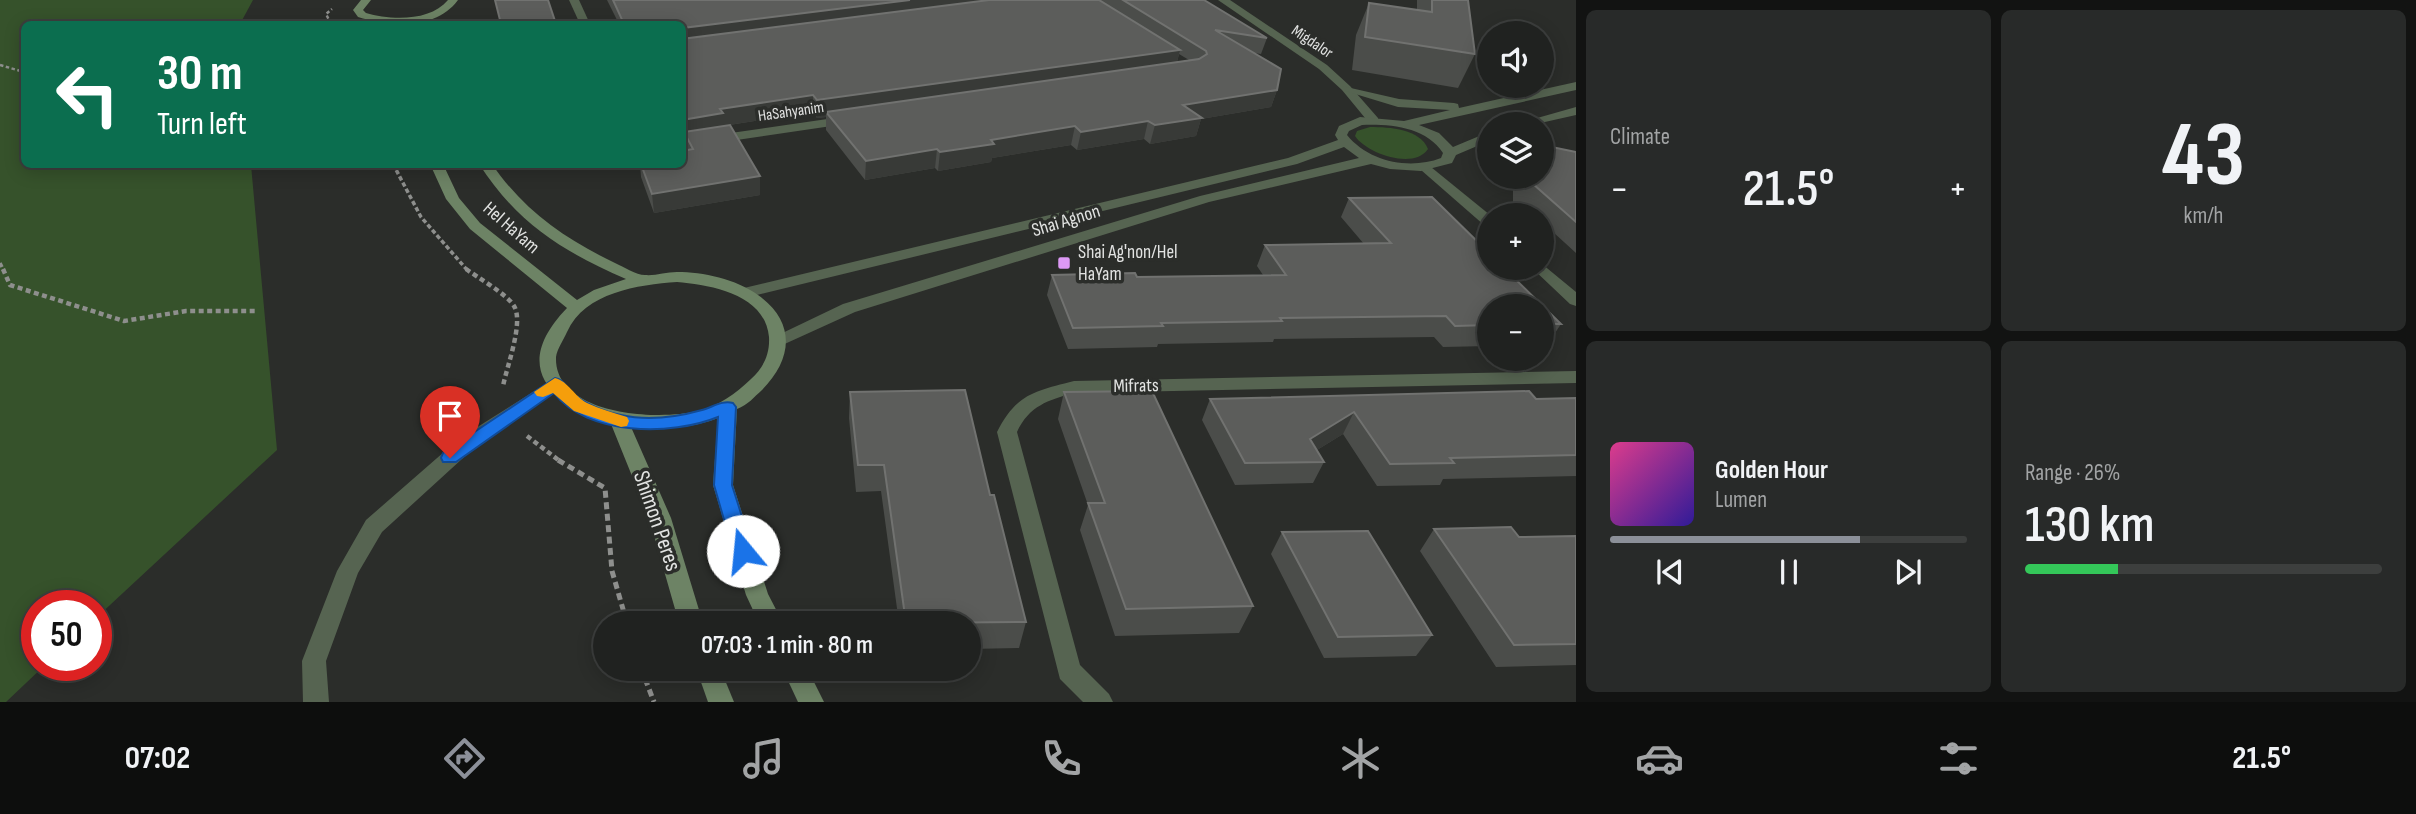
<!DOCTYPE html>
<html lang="en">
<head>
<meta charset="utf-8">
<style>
	:root { --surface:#202220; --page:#282a29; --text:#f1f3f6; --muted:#a2a4a5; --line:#3d3f3e; --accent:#8c9099 }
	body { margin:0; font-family:"Sofia Sans Condensed",sans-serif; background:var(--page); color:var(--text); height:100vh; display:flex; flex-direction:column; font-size:26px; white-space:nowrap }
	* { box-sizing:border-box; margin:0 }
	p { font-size:23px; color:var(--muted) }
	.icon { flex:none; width:38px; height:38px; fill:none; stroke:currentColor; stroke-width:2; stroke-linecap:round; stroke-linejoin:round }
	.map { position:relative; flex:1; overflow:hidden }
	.details { display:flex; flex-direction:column; gap:10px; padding:10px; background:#121312; width:840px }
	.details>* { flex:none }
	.guide { position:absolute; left:21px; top:21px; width:665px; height:147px; border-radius:10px; box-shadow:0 4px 18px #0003,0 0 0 2px var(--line); background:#0b6e4f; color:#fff; overflow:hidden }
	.controls { position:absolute; left:1477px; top:21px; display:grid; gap:14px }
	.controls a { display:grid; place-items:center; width:77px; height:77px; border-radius:50%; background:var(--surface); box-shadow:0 4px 18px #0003,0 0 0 2px var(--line); font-size:35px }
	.speed { position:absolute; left:21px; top:590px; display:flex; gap:14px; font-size:35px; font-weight:700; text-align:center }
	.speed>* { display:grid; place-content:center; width:91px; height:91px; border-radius:50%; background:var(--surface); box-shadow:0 4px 18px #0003,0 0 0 2px var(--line); line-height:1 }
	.speed .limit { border:10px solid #d22; background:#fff; color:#111 }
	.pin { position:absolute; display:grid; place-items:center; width:60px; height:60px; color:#fff; margin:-72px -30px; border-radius:50% 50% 50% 0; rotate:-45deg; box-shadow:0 0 7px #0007 }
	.pin .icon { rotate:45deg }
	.me { position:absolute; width:77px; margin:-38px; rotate:343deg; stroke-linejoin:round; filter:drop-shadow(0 0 5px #0008) }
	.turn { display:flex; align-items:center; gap:24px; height:147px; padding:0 21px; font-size:32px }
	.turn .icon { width:91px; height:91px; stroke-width:2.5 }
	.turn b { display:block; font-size:49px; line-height:60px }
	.big { font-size:52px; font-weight:600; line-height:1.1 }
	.details .card { flex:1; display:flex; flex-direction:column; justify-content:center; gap:10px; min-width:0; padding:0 24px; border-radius:10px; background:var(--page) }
	.details .dial { align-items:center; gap:0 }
	.dial b { font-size:91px; line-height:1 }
	.song { display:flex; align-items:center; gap:21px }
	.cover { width:84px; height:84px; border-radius:10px; background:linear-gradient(135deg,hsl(330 70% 55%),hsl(250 70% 35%)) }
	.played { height:7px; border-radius:4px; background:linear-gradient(90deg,var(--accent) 70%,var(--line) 70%) }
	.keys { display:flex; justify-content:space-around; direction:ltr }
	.heat { display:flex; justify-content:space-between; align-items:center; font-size:38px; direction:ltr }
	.charge { height:10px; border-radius:5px; background:linear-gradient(90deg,#34c759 26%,var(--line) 0) }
	.details .tiles { flex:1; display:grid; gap:10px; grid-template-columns:repeat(2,1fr) }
	.trip { position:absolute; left:593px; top:611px; width:388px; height:70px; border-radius:35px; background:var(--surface); box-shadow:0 4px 18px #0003,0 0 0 2px var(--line); font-weight:600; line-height:70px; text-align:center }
	.menu { display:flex; height:112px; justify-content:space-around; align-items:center; background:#0d0e0d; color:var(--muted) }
	.menu .icon { width:49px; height:49px }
	.menu .active { color:var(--accent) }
	.menu b { font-size:32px; color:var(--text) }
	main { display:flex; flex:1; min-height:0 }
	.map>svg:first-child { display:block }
	.green { fill:#36522b }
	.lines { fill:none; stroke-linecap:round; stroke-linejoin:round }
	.path-far3 { stroke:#8e8f8d; stroke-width:2.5; stroke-dasharray:3.5 2.5; stroke-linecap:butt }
	.path-far2 { stroke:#8e8f8d; stroke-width:3.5; stroke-dasharray:4.5 2.5; stroke-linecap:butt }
	.path-far1 { stroke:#8e8f8d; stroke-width:4.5; stroke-dasharray:5 3.5; stroke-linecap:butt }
	.path { stroke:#8e8f8d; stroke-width:5; stroke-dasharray:7 4.5; stroke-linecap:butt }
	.service { fill:#566451; fill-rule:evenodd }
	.minor { fill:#566451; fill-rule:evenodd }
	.tertiary { fill:#566451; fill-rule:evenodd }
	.secondary { fill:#6d8365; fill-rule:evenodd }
	.wall { fill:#4b4d4a; fill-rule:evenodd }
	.shaded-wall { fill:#383a37 }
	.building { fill:#5c5d5b; stroke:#717270; stroke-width:2 }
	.route { fill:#1a73e8; stroke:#114b97; stroke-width:2 }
	.slow { fill:#f59e0b }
	.poi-dot { fill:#dd99f4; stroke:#2b2d2a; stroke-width:2.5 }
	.labels { text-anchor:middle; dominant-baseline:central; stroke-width:7; stroke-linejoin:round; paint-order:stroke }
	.far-street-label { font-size:16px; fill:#e2e3e2; stroke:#2b2d2a }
	.street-label { font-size:19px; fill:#e2e3e2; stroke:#2b2d2a }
	.poi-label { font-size:19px; fill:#e2e3e2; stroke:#2b2d2a; text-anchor:start }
	.near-street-label { font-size:23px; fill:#e2e3e2; stroke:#2b2d2a }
</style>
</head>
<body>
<main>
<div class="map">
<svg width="1576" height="702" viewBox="0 0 1576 702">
	<rect width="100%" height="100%" fill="#2b2d2a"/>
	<g class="green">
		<path d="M0 0H253L240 24H24V164L251 165 277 450 96 618V606H37V665H45L6 702H0Z"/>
		<path d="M1370 127C1390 127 1420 129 1428 149 1414 170 1367 154 1355 136L1357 131Z"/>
	</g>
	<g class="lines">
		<g class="path-far3">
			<path d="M331 24 326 14 332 9"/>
			<path d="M0 65 24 72"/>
		</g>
		<g class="path-far2">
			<path d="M393 164 421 217 468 271"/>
			<path d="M0 263 4 271"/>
		</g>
		<g class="path-far1">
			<path d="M3 269 10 285 124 321 186 311H257"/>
			<path d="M466 269C477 277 508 295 514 306 524 322 507 366 503 386"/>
			<path d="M527 436 561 462"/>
		</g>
		<g class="path">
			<path d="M558 460 605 488 612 571 627 623"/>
			<path d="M641 668 654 702"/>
		</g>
		<path class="service" d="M555 378 561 380 564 384 561 388 474 448 382 532 358 573 326 661 329 702H303L302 661 337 571 366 520 460 438Z"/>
		<g class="minor">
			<path d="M569 0H579L590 24H580Z"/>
			<path d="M1218 0H1230L1327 65 1350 86 1378 118V124H1370L1342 90 1319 69Z"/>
			<path d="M848 116 854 120 852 123 682 148V140Z"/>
			<path d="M1426 163 1490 215 1489 226 1484 225 1421 170V164Z"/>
			<path d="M1542 264 1576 292V306L1570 304 1532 268H1542Z"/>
			<path d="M1576 371V383L1074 393C1048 400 1029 406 1017 432L1080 665 1109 694 1113 702H1083L1060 679 997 432C1016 394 1035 391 1074 381Z"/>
		</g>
		<g class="tertiary">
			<path d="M1576 82V90L1419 125 1439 133 1453 147 1489 132V141L1456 155 1452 163 1421 171 1390 169 1371 164 1209 202 855 312 778 347 769 342 772 338 843 304 1200 196 1359 158 1344 147 1297 164 744 298 736 293 744 288 1288 158 1338 140 1335 135 1339 126 1360 117 1404 121 1450 110 1398 107 1342 90V86L1399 99 1454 103 1458 104 1459 108ZM1362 125C1391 124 1426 127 1443 153L1441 158C1410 170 1369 162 1347 135L1349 131Z"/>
			<path d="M1576 107V115L1536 124H1516Z"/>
		</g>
		<g class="secondary">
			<path d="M361 0H371L363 10 366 13C390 20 430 22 448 0H458C436 30 390 27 358 17L353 10Z"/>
			<path d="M430 164H443L459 198 480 223 577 300 594 290 626 279C562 251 518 224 479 164H492C524 211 565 239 615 263 624 267 636 275 645 275 655 276 666 272 677 272 703 272 736 279 758 295 796 322 793 359 762 390 754 397 748 405 737 409L733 485 768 594 783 623H759L746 595 713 485 718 418C690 429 660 430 631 427L671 518 703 623H679L649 518 611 424C548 403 511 366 567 308L470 229 446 199ZM677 282C711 285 765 294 769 337 770 355 763 368 751 379 735 394 719 406 697 411 658 421 554 415 556 357 557 349 564 339 567 332 585 292 638 285 677 282Z"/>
			<path d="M696 668H720L734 702H708Z"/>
			<path d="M782 668H807L824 702H798Z"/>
		</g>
	</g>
	<g class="wall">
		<path d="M607 0H1204L1267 38 1261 54 1254 53 1277 90 1271 107 1201 119 1196 136 1150 144 1144 139 1077 150 1071 145 992 158 991 162 938 171 935 168 865 180 826 130V117L817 118 813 112 723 126 760 176V195L654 213 641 177 640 164H682L686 150 685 138H682V24H619ZM1179 54 1189 60 1177 62Z"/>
		<path d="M1417 0H1468L1475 54 1458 88 1352 70 1356 35 1369 3 1417 10Z"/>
		<path d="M1576 152V253L1542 222V215H1534L1522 203 1513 202V177H1542Z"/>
		<path d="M1432 197 1489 253V268H1504L1561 324 1547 345H1542V306H1489V346L1443 347 1434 337 1274 339 1273 342 1158 344 1157 347 1068 349 1047 295 1052 275 1135 273 1137 277 1263 275 1257 266 1265 245 1364 244 1341 217 1349 198Z"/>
		<path d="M850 392 990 495 1026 622 1019 648 970 649V623H899L881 491 856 492 849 418Z"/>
		<path d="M1064 392 1253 606 1239 633 1115 636 1080 530 1088 505 1058 419Z"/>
		<path d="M1576 398V476L1443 479 1440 485 1377 486 1343 434 1317 450 1324 462 1313 483 1235 485 1202 420 1210 399Z"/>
		<path d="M1434 529 1519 537 1576 536V665L1496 667 1420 551Z"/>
		<path d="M1282 532 1432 635 1416 656 1324 658 1271 554Z"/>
	</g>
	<g class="shaded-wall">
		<path d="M910 0H1030L682 44V28Z"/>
		<path d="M645 21V24H624Z"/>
		<path d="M1180 50 1176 66 826 112V117L817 118V100Z"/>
		<path d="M1277 90 1271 107 1201 119 1196 136 1150 144 1155 125 1183 105Z"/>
		<path d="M813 95V112L684 132 685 138H682V120L720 109Z"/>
		<path d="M1148 121 1144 139 1077 150 1081 132Z"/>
		<path d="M1075 126 1071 145 992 158 991 162 938 171 940 152 991 140Z"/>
		<path d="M937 149 935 168 865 180 866 161Z"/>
		<path d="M760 176V195L654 213 652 194Z"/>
		<path d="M1354 412 1343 434 1299 461 1310 439Z"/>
	</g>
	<g class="building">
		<path d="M495 0H548L556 24H501Z"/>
		<path d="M613 0H910L682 28V24H646L645 21 624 24Z"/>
		<path d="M989 0H1099L1180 50 817 100 813 95 720 109 723 113 682 120V39Z"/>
		<path d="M1123 0H1204L1267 38 1215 30 1281 69 1277 90 1183 105 1202 118 1155 125 1148 121 1081 132 1075 126 991 140 994 144 940 152 937 149 866 161 826 112 1199 59 1207 54 1206 51Z"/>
		<path d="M1432 0H1468L1475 54 1365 37 1369 3 1432 12Z"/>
		<path d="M730 125 760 176 652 194 641 164H682V151L693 149 684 132Z"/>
		<path d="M1542 145 1576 152V222L1533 184 1524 182V177H1542Z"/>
		<path d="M1432 197 1489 253V268H1504L1561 324H1542V306H1489V325L1455 326 1446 316 1280 318 1282 321 1161 323 1163 326 1073 328 1052 275 1135 273 1137 277 1286 275 1265 245 1391 243 1349 198Z"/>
		<path d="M965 390 990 495H994L1026 622 906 623 884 465H858L850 392Z"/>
		<path d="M1152 391 1253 606 1126 609 1088 503H1105L1064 392Z"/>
		<path d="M1529 391 1536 399 1576 398V455L1450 458 1454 463 1390 464 1354 412 1310 439 1324 462 1245 463 1210 399Z"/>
		<path d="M1511 527 1519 537 1576 536V644L1514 645 1434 529Z"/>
		<path d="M1368 531 1432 635 1338 637 1282 532Z"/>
	</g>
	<path class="route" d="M555 378C564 380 565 386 571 392 583 403 604 412 621 415 647 421 677 417 702 410 713 407 722 400 733 403L736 407 732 485 753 551 750 556 743 559 736 556 733 551 714 485 718 417C672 436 587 436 554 393L456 462H443L441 458 443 453Z"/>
	<path class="slow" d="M555 378C568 381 575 397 587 403 600 409 614 413 627 417L629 421 627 426 621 427 574 411 553 393 543 397 537 396 534 392Z"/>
	<rect class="poi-dot" x="1057" y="256" width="14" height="14" rx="3.5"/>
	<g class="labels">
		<g class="far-street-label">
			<text transform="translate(1312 42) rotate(34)">Migdalor</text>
			<text transform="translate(791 112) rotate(-8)">HaSahyanim</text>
		</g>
		<g class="street-label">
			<text transform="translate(1066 221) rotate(-17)">Shai Agnon</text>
			<text transform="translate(511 228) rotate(41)">Hel HaYam</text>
			<text transform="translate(1136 386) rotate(-1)">Mifrats</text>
		</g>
		<g class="poi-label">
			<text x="1078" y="252">Shai Ag'non/Hel<tspan x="1078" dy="22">HaYam</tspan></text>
		</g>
		<g class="near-street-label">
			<text transform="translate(657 521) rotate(71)">Shimon Peres</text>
		</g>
	</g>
</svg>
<div class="controls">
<a><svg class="icon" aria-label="sound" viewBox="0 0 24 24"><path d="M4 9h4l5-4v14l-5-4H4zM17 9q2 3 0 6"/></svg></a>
<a><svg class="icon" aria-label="layers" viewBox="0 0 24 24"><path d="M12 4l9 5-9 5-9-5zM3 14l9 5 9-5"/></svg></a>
<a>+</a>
<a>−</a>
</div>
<div class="speed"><div class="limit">50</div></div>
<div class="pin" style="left:450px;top:458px;background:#d93025"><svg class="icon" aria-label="arrive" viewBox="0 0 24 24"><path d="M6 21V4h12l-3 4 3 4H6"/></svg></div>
<svg class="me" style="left:743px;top:551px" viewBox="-20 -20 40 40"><circle r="19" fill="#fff"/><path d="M0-13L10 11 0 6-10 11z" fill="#1a73e8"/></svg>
<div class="trip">07:03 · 1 min · 80 m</div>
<div class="guide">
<div class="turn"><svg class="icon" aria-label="left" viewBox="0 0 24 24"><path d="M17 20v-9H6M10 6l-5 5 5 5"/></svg><div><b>30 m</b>Turn left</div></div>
</div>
</div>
<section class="details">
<div class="tiles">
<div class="card"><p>Climate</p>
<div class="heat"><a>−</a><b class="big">21.5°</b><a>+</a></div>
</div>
<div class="card dial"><b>43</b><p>km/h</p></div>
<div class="card">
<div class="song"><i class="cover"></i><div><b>Golden Hour</b><p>Lumen</p></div></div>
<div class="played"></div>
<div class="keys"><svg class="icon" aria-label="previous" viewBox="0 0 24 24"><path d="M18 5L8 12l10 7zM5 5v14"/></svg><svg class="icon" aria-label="pause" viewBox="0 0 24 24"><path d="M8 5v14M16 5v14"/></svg><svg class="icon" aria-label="next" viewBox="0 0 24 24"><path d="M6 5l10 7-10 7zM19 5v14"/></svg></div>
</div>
<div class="card"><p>Range · 26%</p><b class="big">130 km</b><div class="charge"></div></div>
</div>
</section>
</main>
<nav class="menu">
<b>07:02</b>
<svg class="icon active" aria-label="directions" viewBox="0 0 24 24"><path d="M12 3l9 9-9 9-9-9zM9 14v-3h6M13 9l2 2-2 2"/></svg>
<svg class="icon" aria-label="music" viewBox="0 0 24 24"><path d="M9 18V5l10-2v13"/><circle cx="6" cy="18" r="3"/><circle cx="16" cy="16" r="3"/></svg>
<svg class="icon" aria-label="phone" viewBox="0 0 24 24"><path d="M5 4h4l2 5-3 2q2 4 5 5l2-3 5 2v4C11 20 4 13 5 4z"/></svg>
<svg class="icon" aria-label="climate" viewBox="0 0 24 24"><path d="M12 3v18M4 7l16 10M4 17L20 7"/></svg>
<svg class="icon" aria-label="car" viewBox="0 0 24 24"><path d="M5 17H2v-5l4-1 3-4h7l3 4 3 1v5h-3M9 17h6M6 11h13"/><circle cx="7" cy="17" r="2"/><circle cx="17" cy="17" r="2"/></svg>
<svg class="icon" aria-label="filters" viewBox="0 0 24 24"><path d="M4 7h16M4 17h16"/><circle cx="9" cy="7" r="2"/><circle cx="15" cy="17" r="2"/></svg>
<b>21.5°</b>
</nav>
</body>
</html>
